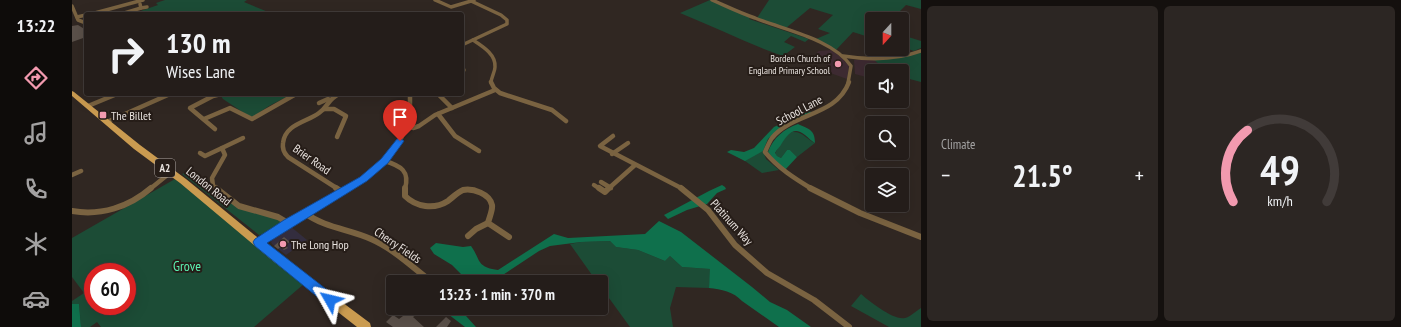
<!DOCTYPE html>
<html lang="en">
<head>
<meta charset="utf-8">
<style>
	:root { --surface:#241d1a; --page:#2c2623; --text:#f1f3f6; --muted:#a3a2a2; --line:#413b39; --accent:#f29aaf }
	body { margin:0; font-family:"PT Sans Narrow",sans-serif; background:var(--page); color:var(--text); height:100vh; display:flex; flex-direction:column; font-size:15px; white-space:nowrap }
	* { box-sizing:border-box; margin:0 }
	p { font-size:13px; color:var(--muted) }
	.icon { flex:none; width:22px; height:22px; fill:none; stroke:currentColor; stroke-width:2; stroke-linecap:round; stroke-linejoin:round }
	.map { position:relative; flex:1; overflow:hidden }
	.details { display:flex; flex-direction:column; gap:6px; padding:6px; background:#14100e; width:480px }
	.details>* { flex:none }
	.hud { position:absolute; left:12px; top:12px; width:380px; height:84px; border-radius:4px; box-shadow:0 4px 16px #0002,0 0 0 1px var(--line); background:#241d1a; color:var(--text); overflow:hidden }
	.needle { width:26px; rotate:201deg }
	.tools { position:absolute; left:793px; top:12px; display:grid; gap:8px }
	.tools a { display:grid; place-items:center; width:44px; height:44px; border-radius:4px; background:var(--surface); box-shadow:0 4px 16px #0002,0 0 0 1px var(--line); font-size:20px }
	.speed { position:absolute; left:12px; top:263px; display:flex; gap:8px; font-size:20px; font-weight:700; text-align:center }
	.speed>* { display:grid; place-content:center; width:52px; height:52px; border-radius:50%; background:var(--surface); box-shadow:0 4px 16px #0002,0 0 0 1px var(--line); line-height:1 }
	.speed .limit { border:6px solid #d22; background:#fff; color:#111 }
	.pin { position:absolute; display:grid; place-items:center; width:34px; height:34px; color:#fff; margin:-41px -17px; border-radius:50% 50% 50% 0; rotate:-45deg; box-shadow:0 0 4px #0007 }
	.pin .icon { rotate:45deg }
	.me { position:absolute; width:44px; margin:-22px; rotate:307deg; stroke-linejoin:round; filter:drop-shadow(0 0 3px #0008) }
	.turn { display:flex; align-items:center; gap:14px; height:84px; padding:0 16px; font-size:18px }
	.turn .icon { width:52px; height:52px; stroke-width:2.5 }
	.turn b { display:block; font-size:28px; line-height:34px }
	.big { font-size:30px; font-weight:600; line-height:1.1 }
	.details .card { flex:1; display:flex; flex-direction:column; justify-content:center; gap:6px; min-width:0; padding:0 14px; border-radius:6px; background:var(--page) }
	.details .dial { align-items:center; gap:0 }
	.dial svg { height:104px; overflow:visible; fill:none; stroke:var(--line); stroke-width:7; stroke-linecap:round; text-anchor:middle }
	.dial text { fill:var(--text); stroke:none }
	.heat { display:flex; justify-content:space-between; align-items:center; font-size:22px; direction:ltr }
	.details .tiles { flex:1; display:grid; gap:6px; grid-template-columns:repeat(2,1fr) }
	.trip { position:absolute; left:314px; top:275px; width:222px; height:40px; border-radius:4px; background:var(--surface); box-shadow:0 4px 16px #0002,0 0 0 1px var(--line); font-weight:600; line-height:40px; text-align:center }
	main { display:flex; flex:1; min-height:0 }
	.tabs { display:flex; flex-direction:column; width:72px; justify-content:space-around; align-items:center; background:#0e0c0a; color:var(--muted) }
	.tabs .icon { width:28px; height:28px }
	.tabs .current { color:var(--accent) }
	.tabs b { font-size:18px; color:var(--text) }
	.map>svg:first-child { display:block }
	.commercial { fill:#332d3e }
	.education { fill:#3d2a31 }
	.green { fill:#1c4c36; fill-rule:evenodd }
	.forest { fill:#0f704c }
	.building { fill:#5b514a }
	.lines { fill:none; stroke-linecap:round; stroke-linejoin:round }
	.minor-far2 { stroke:#7a6341; stroke-width:3.5 }
	.minor-far1 { stroke:#7a6341; stroke-width:4.5 }
	.minor { stroke:#7a6341; stroke-width:6 }
	.primary { fill:#ca9b50; fill-rule:evenodd }
	.route { fill:#1a73e8; stroke:#114b97 }
	.poi-dot { fill:#f29aaf; stroke:#261d18; stroke-width:1.5 }
	.labels { text-anchor:middle; dominant-baseline:central; stroke-width:4; stroke-linejoin:round; paint-order:stroke }
	.far-poi-label { font-size:10px; fill:#e8e2de; stroke:#261d18; text-anchor:end }
	.shield { fill:#261d18; stroke:#aea7a3; stroke-width:1 }
	.shield-label { font-size:11px; font-weight:bold; fill:#e8e2de }
	.street-label { font-size:12px; fill:#e8e2de; stroke:#261d18 }
	.poi-label { font-size:12px; fill:#e8e2de; stroke:#261d18; text-anchor:start }
	.near-park-label { font-size:14px; fill:#5bf1b1; stroke:#261d18 }
</style>
</head>
<body>
<main>
<nav class="tabs">
<b>13:22</b>
<svg class="icon current" aria-label="directions" viewBox="0 0 24 24"><path d="M12 3l9 9-9 9-9-9zM9 14v-3h6M13 9l2 2-2 2"/></svg>
<svg class="icon" aria-label="music" viewBox="0 0 24 24"><path d="M9 18V5l10-2v13"/><circle cx="6" cy="18" r="3"/><circle cx="16" cy="16" r="3"/></svg>
<svg class="icon" aria-label="phone" viewBox="0 0 24 24"><path d="M5 4h4l2 5-3 2q2 4 5 5l2-3 5 2v4C11 20 4 13 5 4z"/></svg>
<svg class="icon" aria-label="climate" viewBox="0 0 24 24"><path d="M12 3v18M4 7l16 10M4 17L20 7"/></svg>
<svg class="icon" aria-label="car" viewBox="0 0 24 24"><path d="M5 17H2v-5l4-1 3-4h7l3 4 3 1v5h-3M9 17h6M6 11h13"/><circle cx="7" cy="17" r="2"/><circle cx="17" cy="17" r="2"/></svg>
</nav>
<div class="map">
<svg width="849" height="327" viewBox="0 0 849 327">
	<rect width="100%" height="100%" fill="#302722"/>
	<path class="commercial" d="M218 226 235 240 214 255 200 244 199 242 204 233Z"/>
	<g class="education">
		<path d="M759 50 769 57 777 66 775 79 750 70 758 63 745 58 743 54 747 51Z"/>
		<path d="M802 59 809 66 807 69 799 68 794 77 783 74 782 60Z"/>
	</g>
	<g class="green">
		<path d="M93 0H175L172 2 201 14H60L86 5 84 3Z"/>
		<path d="M638 0 677 16 679 17 677 19 737 39 733 42 719 36 712 42 723 47 711 56C676 44 643 27 608 13Z"/>
		<path d="M697 0H849V9L834 5 820 19H800V38L781 32 764 50 744 39 758 33 746 29 761 15 738 8 714 28 685 18Z"/>
		<path d="M830 35 849 41V48L842 51 830 47Z"/>
		<path d="M849 52V82L830 77V71H811L807 69 809 66 800 58H820Z"/>
		<path d="M153 94H220L197 106 182 116 178 117 151 99 149 96Z"/>
		<path d="M720 132C731 131 734 139 743 143L725 157 718 150H715L709 158 705 156 703 154C706 147 714 134 720 132Z"/>
		<path d="M691 151 694 159 707 170 690 173 673 161 664 156Z"/>
		<path d="M117 171 128 179 137 181C136 202 190 214 206 218L209 223 194 233 187 235 110 174Z"/>
		<path d="M103 179 233 283 182 327H29L25 322 18 327H9L7 304H0V301L12 293 0 277V238ZM21 272H55V306H21Z"/>
		<path d="M538 241 544 247 566 250 593 261 598 256 610 267 639 269 637 288 604 287 598 308 601 327H558L529 287V282H525L498 244 509 242Z"/>
		<path d="M789 294C797 301 822 321 833 318 838 317 844 311 849 308V327H817L779 306Z"/>
	</g>
	<g class="forest">
		<path d="M738 111 739 113 708 128 696 139 691 151 673 161 655 152 659 150 672 152 682 148 702 127 720 118Z"/>
		<path d="M726 124C737 129 743 130 743 143 739 141 737 138 733 135 722 126 716 134 710 143 708 147 705 149 703 153L705 156 709 158 715 150H718L725 157 712 171 696 152C701 138 712 129 726 124Z"/>
		<path d="M650 185 653 187 654 189 645 193 635 204 615 210 596 219 592 215 637 191Z"/>
		<path d="M587 221 609 232 680 287 698 302 715 310 739 327H707L670 301C662 292 649 289 637 288L638 269 610 267 598 256 593 261 566 250 544 247 538 241 509 242 478 246 467 251 420 282H397L380 265 362 254 358 248 364 243 391 247 399 246C409 260 404 267 426 270L482 234 496 238 573 234Z"/>
		<path d="M0 304H7L9 327H0Z"/>
		<path d="M375 308H395L394 316 404 327H393L372 311Z"/>
	</g>
	<g class="building">
		<path d="M6 25 14 30V37L0 42V26Z"/>
		<path d="M212 237 218 242 213 245 216 248 212 250 209 247 206 249 202 246Z"/>
		<path d="M339 310 344 315 341 317 352 327H321L314 322 321 315 327 319Z"/>
		<path d="M374 317 379 321 375 327H364Z"/>
	</g>
	<g class="lines">
		<g class="minor-far2">
			<path d="M363 0 379 7 399 1"/>
			<path d="M640 0C654 6 668 13 683 18 712 30 761 39 779 66L776 83"/>
			<path d="M0 6 6 20 14 23"/>
			<path d="M69 8 75 7"/>
			<path d="M19 14 71 0"/>
			<path d="M49 14 69 8 68 4"/>
			<path d="M5 17 14 15"/>
			<path d="M401 40C410 46 424 54 423 67 423 72 419 77 419 83"/>
			<path d="M390 45 435 24V20L429 15 399 1 402 0"/>
			<path d="M771 56C796 60 825 60 849 51"/>
			<path d="M390 66 392 70 390 74"/>
		</g>
		<g class="minor-far1">
			<path d="M419 82 422 88 428 93 480 110 494 121"/>
			<path d="M366 94 380 108"/>
			<path d="M247 103 256 99"/>
			<path d="M16 106 45 94"/>
			<path d="M252 109H262L274 116 265 137"/>
			<path d="M366 114 383 136 407 151"/>
			<path d="M132 119 158 108 180 119 224 94"/>
			<path d="M35 122 98 94"/>
			<path d="M333 125 341 128 347 126 363 115 423 90"/>
			<path d="M143 129 118 108 141 96 149 94"/>
			<path d="M541 136 528 146 611 189"/>
			<path d="M150 148 171 138"/>
			<path d="M128 153 133 156 150 148 153 155 140 178 141 186 145 189"/>
			<path d="M540 154 556 143"/>
			<path d="M313 161C329 166 338 171 333 189"/>
			<path d="M0 175 9 171"/>
			<path d="M529 182 539 188"/>
			<path d="M522 185 528 189"/>
			<path d="M78 189 99 172"/>
			<path d="M266 189 216 157C212 153 210 149 211 143 213 124 235 122 247 113 257 106 255 100 267 94"/>
			<path d="M276 189 308 166 325 147 331 134 338 108V94"/>
			<path d="M536 189 563 165"/>
			<path d="M740 189C722 178 706 168 693 152 695 148 697 142 700 138 721 112 764 117 777 82"/>
		</g>
		<g class="minor">
			<path d="M144 188 167 206 206 217 216 223"/>
			<path d="M264 188 270 192"/>
			<path d="M333 188V196C344 207 362 210 376 201 381 197 386 192 391 190 401 188 418 194 420 205 421 210 417 218 416 223L437 237"/>
			<path d="M527 188 533 192 537 188"/>
			<path d="M609 188 636 210 663 245 695 273 742 300 777 327"/>
			<path d="M738 188 788 213 849 237"/>
			<path d="M0 211C29 216 57 207 79 188"/>
			<path d="M233 213C253 228 277 229 299 239 322 249 340 267 360 282"/>
			<path d="M396 236 404 229 416 223"/>
			<path d="M187 243 222 220 277 188"/>
		</g>
		<path class="primary" d="M0 91 2 92 68 145 114 179 207 255 298 323 299 327H285L201 261 108 183 62 149 0 96Z"/>
	</g>
	<path class="route" d="M328 138 332 141 316 163 295 181 195 243 263 296 264 300 263 304 258 305 254 304 183 246 181 242 183 239 212 220 288 177 309 159 325 139Z"/>
	<g class="poi-dot">
		<circle cx="766" cy="64" r="4"/>
		<rect x="27" y="111" width="8" height="8" rx="2"/>
		<circle cx="211" cy="244" r="4"/>
	</g>
	<g class="labels">
		<g class="far-poi-label">
			<text x="758" y="58">Borden Church of<tspan x="758" dy="12">England Primary School</tspan></text>
		</g>
		<rect class="shield" x="83" y="159" width="20" height="18" rx="3"/>
		<g class="shield-label">
			<text x="93" y="168">A2</text>
		</g>
		<g class="street-label">
			<text transform="translate(727 110) rotate(-28)">School Lane</text>
			<text transform="translate(240 159) rotate(35)">Brier Road</text>
			<text transform="translate(137 186) rotate(39)">London Road</text>
			<text transform="translate(660 222) rotate(48)">Platinum Way</text>
			<text transform="translate(326 245) rotate(34)">Cherry Fields</text>
		</g>
		<g class="poi-label">
			<text x="39" y="115">The Billet</text>
			<text x="219" y="244">The Long Hop</text>
		</g>
		<g class="near-park-label">
			<text x="115" y="266">Grove</text>
		</g>
	</g>
</svg>
<div class="tools">
<a><svg class="needle" viewBox="-14 -14 28 28"><path d="M0-13l5 13h-10z" fill="#e53935"/><path d="M0 13l5-13h-10z" fill="#a3a2a2"/></svg></a>
<a><svg class="icon" aria-label="sound" viewBox="0 0 24 24"><path d="M4 9h4l5-4v14l-5-4H4zM17 9q2 3 0 6"/></svg></a>
<a><svg class="icon" aria-label="search" viewBox="0 0 24 24"><circle cx="10" cy="10" r="6"/><path d="M15 15l6 6"/></svg></a>
<a><svg class="icon" aria-label="layers" viewBox="0 0 24 24"><path d="M12 4l9 5-9 5-9-5zM3 14l9 5 9-5"/></svg></a>
</div>
<div class="speed"><div class="limit">60</div></div>
<div class="pin" style="left:328px;top:141px;background:#d93025"><svg class="icon" aria-label="arrive" viewBox="0 0 24 24"><path d="M6 21V4h12l-3 4 3 4H6"/></svg></div>
<svg class="me" style="left:258px;top:300px" viewBox="-20 -20 40 40"><path d="M0-17L14 15 0 8-14 15z" fill="#1a73e8" stroke="#fff" stroke-width="4"/></svg>
<div class="trip">13:23 · 1 min · 370 m</div>
<div class="hud">
<div class="turn"><svg class="icon" aria-label="right" viewBox="0 0 24 24"><path d="M7 20v-9h11M14 6l5 5-5 5"/></svg><div><b>130 m</b>Wises Lane</div></div>
</div>
</div>
<section class="details">
<div class="tiles">
<div class="card"><p>Climate</p>
<div class="heat"><a>−</a><b class="big">21.5°</b><a>+</a></div>
</div>
<div class="card dial"><svg viewBox="0 0 100 80">
<path d="M14 69A42 42 0 1 1 86 69"/>
<path d="M14 69A42 42 0 0 1 25 14" stroke="#f29aaf"/>
<text x="50" y="56" font-size="32" font-weight="700">49</text>
<text x="50" y="72" font-size="11">km/h</text>
</svg></div>
</div>
</section>
</main>
</body>
</html>
